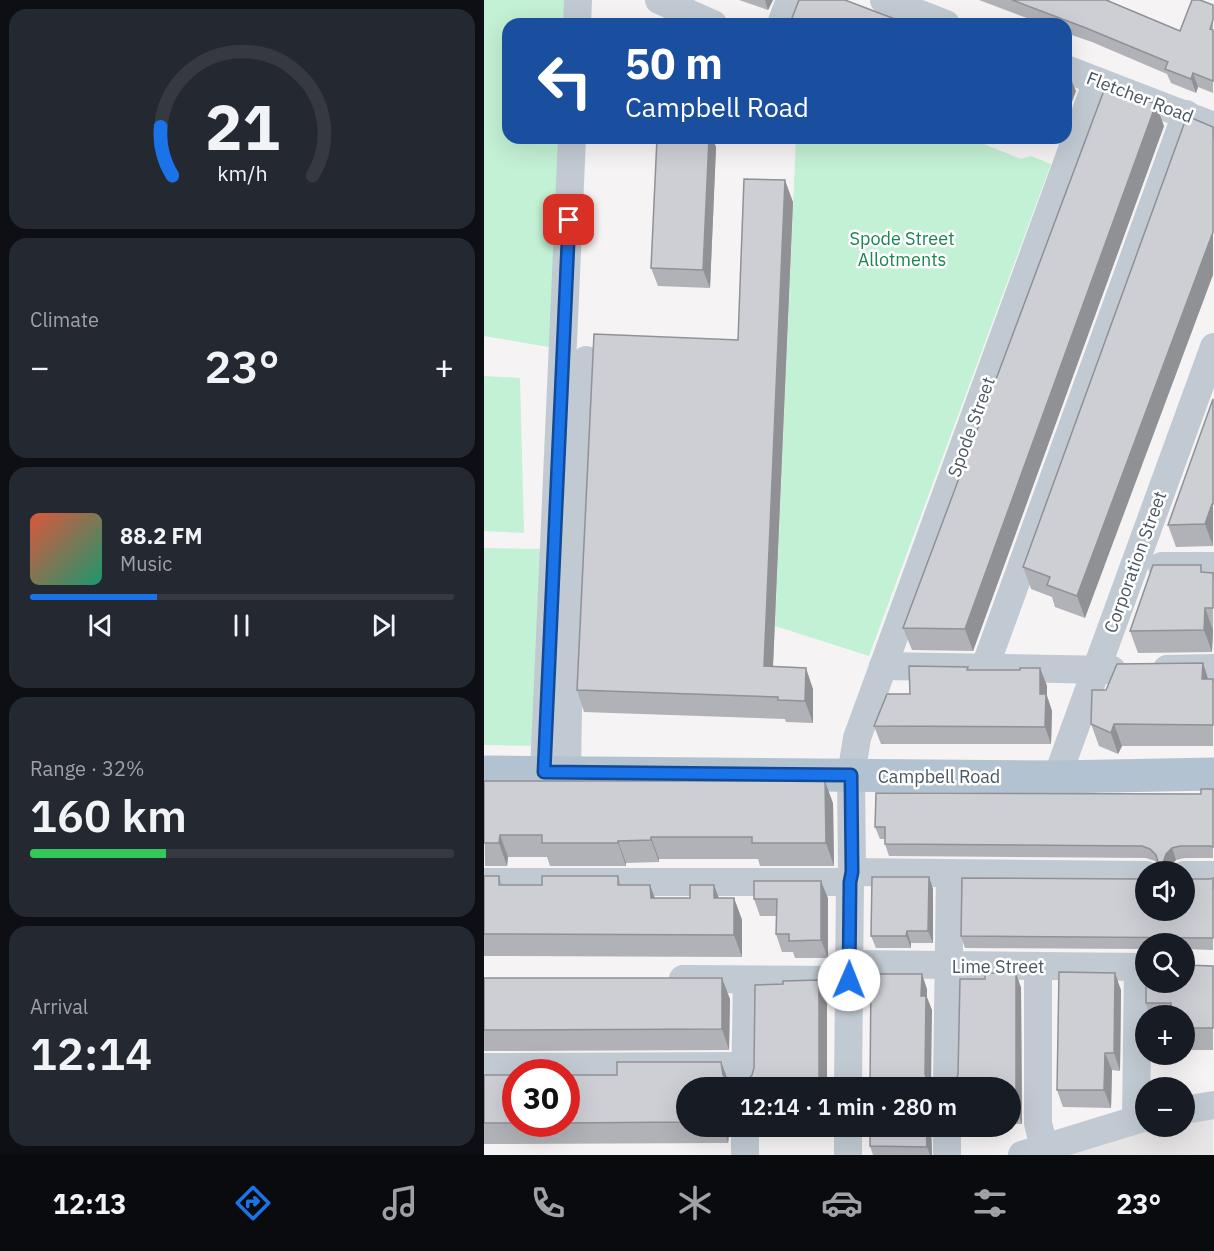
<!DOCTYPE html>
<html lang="en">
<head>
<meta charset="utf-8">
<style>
	:root { --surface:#171b24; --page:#242831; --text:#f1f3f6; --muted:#9ea1a6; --line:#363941; --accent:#1a73e8 }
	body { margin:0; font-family:"IBM Plex Sans",sans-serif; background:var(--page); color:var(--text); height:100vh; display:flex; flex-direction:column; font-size:22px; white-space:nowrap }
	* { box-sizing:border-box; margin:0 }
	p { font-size:20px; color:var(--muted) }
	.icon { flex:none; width:33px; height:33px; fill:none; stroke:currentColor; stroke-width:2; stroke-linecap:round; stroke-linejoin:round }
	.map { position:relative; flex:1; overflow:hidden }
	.sheet { display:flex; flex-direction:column; gap:9px; padding:9px; background:#0d0f14; width:484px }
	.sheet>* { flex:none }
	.banner { position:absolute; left:18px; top:18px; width:570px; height:126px; border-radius:18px; box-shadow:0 6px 24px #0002; background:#1a4fa0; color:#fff; overflow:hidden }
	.fabs { position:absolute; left:651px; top:861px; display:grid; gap:12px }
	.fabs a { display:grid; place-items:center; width:60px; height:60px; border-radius:50%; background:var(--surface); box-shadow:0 6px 24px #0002; font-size:30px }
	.speed { position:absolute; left:18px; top:1059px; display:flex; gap:12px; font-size:30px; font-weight:700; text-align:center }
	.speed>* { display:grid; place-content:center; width:78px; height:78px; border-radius:50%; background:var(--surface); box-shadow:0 6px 24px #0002; line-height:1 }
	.speed .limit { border:9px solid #d22; background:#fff; color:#111 }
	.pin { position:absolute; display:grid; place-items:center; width:51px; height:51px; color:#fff; margin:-26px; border-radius:12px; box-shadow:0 3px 9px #0006 }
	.me { position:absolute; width:66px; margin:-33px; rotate:1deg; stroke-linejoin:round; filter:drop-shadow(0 0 4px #0008) }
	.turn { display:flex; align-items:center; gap:21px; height:126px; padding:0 24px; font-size:27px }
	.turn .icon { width:78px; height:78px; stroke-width:2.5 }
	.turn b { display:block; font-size:42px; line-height:51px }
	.big { font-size:45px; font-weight:600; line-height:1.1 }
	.sheet .tile { flex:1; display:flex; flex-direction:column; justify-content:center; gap:9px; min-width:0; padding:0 21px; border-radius:18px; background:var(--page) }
	.sheet .dial { align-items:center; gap:0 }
	.dial svg { height:156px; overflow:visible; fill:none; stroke:var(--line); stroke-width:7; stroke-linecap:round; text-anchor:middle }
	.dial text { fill:var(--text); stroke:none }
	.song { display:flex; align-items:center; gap:18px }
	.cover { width:72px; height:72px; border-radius:9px; background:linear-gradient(135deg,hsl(10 70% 55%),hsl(160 70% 35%)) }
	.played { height:6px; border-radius:3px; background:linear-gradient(90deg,var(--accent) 30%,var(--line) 30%) }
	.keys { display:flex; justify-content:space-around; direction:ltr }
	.heat { display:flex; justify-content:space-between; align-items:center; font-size:33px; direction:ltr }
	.charge { height:9px; border-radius:4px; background:linear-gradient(90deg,#34c759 32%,var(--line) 0) }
	.trip { position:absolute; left:192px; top:1077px; width:345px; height:60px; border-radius:30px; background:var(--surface); box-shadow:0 6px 24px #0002; font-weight:600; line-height:60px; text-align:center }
	.tab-bar { display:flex; height:96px; justify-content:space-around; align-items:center; background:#090b0e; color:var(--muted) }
	.tab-bar .icon { width:42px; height:42px }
	.tab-bar .on { color:var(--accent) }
	.tab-bar b { font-size:27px; color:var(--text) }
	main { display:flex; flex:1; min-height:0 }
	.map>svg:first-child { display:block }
	.education { fill:#e6e4e5 }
	.green { fill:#c3f1d5 }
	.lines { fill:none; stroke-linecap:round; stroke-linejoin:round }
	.minor { stroke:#c1cad2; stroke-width:28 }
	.major { stroke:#b3c2d1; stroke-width:33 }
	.wall { fill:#b0b2b7 }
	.shaded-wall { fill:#909195 }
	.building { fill:#cdcfd5; stroke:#909195; stroke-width:1.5 }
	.route-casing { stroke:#114b97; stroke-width:15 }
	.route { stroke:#1a73e8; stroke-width:10 }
	.labels { text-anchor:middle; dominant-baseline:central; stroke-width:5; stroke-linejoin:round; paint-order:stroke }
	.street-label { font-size:18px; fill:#4a5661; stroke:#fff }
	.park-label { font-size:18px; fill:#17864f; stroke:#fff }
</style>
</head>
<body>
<main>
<section class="sheet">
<div class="tile dial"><svg viewBox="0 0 100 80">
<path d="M14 69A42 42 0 1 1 86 69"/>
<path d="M14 69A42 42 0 0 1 8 44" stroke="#1a73e8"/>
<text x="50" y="56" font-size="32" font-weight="700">21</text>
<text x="50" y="72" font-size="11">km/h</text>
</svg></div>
<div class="tile"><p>Climate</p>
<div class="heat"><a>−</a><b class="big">23°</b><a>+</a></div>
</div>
<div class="tile">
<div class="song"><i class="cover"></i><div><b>88.2 FM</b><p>Music</p></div></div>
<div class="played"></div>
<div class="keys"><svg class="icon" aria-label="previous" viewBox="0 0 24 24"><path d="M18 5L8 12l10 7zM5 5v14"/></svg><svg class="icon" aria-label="pause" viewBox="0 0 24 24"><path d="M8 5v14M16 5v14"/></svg><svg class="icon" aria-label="next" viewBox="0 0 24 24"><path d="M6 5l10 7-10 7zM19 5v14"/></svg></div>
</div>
<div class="tile"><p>Range · 32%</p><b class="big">160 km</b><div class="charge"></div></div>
<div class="tile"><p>Arrival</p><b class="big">12:14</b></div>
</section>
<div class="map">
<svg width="730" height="1155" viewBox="0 0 730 1155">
	<rect width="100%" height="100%" fill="#f5f3f3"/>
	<path class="education" d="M729 1116V1155H576L657 1130 674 1127 700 1126 701 1122Z"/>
	<g class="green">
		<path d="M0 0H86L85 24H24V138H82L76 349 0 336Z"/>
		<path d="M312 138H485L537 159 547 156 567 164 385 656 291 626Z"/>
		<path d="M0 376 36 378 40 533 0 531Z"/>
		<path d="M0 548 63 549 56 746 0 745Z"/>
	</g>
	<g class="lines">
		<g class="minor">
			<path d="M175 0 229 24"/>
			<path d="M400 0 462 24"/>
			<path d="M93 24 94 0"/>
			<path d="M297 24 306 0"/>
			<path d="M582 69 730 126"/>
			<path d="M678 566H730"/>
			<path d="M399 666 628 670"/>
			<path d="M501 667 702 114"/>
			<path d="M683 669 730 668"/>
			<path d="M60 772 88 138"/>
			<path d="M83 772 84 711 102 360"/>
			<path d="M573 777 730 347"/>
			<path d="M368 872 662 875"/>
			<path d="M700 875H730"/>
			<path d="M0 882H366"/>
			<path d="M366 964 662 967"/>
			<path d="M554 966V1123L560 1148"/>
			<path d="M199 979 365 980"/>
			<path d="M0 1067 261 1066"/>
			<path d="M261 1088 263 980"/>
			<path d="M364 1088 366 882 368 872 367 775 373 738 613 81"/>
			<path d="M463 1088 466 873"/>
			<path d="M700 1110 730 1105"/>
			<path d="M652 1119 654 967"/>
			<path d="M261 1155V1126"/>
			<path d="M364 1155V1126"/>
			<path d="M463 1155V1126"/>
			<path d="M538 1155 662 1117"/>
		</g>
		<path class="major" d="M0 772 573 777 730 774"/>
	</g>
	<g class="wall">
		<path d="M255 0H289L284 10Z"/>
		<path d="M495 0H626L625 1 696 31 729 5V93L714 87 712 93 687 83 683 74 608 42 582 33V24H559Z"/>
		<path d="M703 116 601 618 571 607 568 597 547 589 539 567Z"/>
		<path d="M680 126 489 651 428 650 419 628Z"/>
		<path d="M225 138H228L232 147 226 288 174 286 167 268Z"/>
		<path d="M309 202 289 667 329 689V723L302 722 301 719 100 712 93 690 254 340Z"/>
		<path d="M729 399V546L692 547 684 525Z"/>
		<path d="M720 572 729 573V630L728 652 654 653 646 631Z"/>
		<path d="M719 663 724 679H729V746H638L634 754 615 746 607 724 622 690Z"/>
		<path d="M556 668 563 686V696L568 711 567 744H397L390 726 426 694 485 670H536Z"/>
		<path d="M0 781 349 803 350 866H276L274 859H175V862L142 863V866H66L63 857H24L23 866H1Z"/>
		<path d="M729 789V858H700L692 860 686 866 685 872H671L674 864 671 861 662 858 405 856 401 844V839H396L391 827 717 794Z"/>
		<path d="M0 876H15L18 885H58L134 876 137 885H166L171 898H206L230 885 235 898H250L258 920V957L0 956Z"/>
		<path d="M445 877 449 889V943H427V948H392L387 936Z"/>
		<path d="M729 878V950L700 949V944H662V949L481 948 477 936 658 879 662 910Z"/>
		<path d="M344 898V958H311L309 952H298L292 934V916H276L270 899Z"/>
		<path d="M729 966V1050H700V1016H666L662 1003Z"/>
		<path d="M532 973 537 988 538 1124H526V1088L472 1082 501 979Z"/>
		<path d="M0 978 246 999 245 1050 0 1051Z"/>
		<path d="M335 980 343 1001V1088H202V1126H246L244 1143 0 1144V1075H32V1124H82V1075H133L237 1062 244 1080 245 1081 254 1083 262 1081 268 1075 299 984Z"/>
		<path d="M637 990 636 1071 628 1070 627 1108 579 1107 573 1090Z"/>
		<path d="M386 1126H447L448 1155H389L386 1146Z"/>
	</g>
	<g class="shaded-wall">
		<path d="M281 0H289L284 10Z"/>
		<path d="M709 73 714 87 712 93 707 79Z"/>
		<path d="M587 79 592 91 582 118V94Z"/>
		<path d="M672 104 680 126 489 651 481 629Z"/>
		<path d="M225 138H228L232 147 226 288 219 270Z"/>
		<path d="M301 180 309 202 288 688 280 666Z"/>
		<path d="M729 232V275L601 618 593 596Z"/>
		<path d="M728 504 729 507V546L721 524Z"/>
		<path d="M721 608 729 630 728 652 720 630Z"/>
		<path d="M719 663 726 685 718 679Z"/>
		<path d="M322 668 329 689V723L321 701Z"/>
		<path d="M556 668 563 686V696L568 711 567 744 561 727 556 694Z"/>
		<path d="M630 724 638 746 634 754 627 733Z"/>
		<path d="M341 781 349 803 350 866 342 843Z"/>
		<path d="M16 835 24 857 23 866 15 843Z"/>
		<path d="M167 837 175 859V862L167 840Z"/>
		<path d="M134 841 142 863V866L134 843Z"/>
		<path d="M688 848 692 860 686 866 685 872H682L679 863 682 854Z"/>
		<path d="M445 877 449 889V943L444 931Z"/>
		<path d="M337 881 344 898V958L337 940Z"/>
		<path d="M166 885 174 907 167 898Z"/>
		<path d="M230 885 238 907 230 898Z"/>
		<path d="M250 898 258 920V957L250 935Z"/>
		<path d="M423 931 427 943V948L422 936Z"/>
		<path d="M532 973 537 988 538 1124 532 1109Z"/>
		<path d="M631 973 637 990 636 1071 630 1053Z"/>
		<path d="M438 974 443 989V997L448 1010 447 1088H445L441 1074 437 996Z"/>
		<path d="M238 978 246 999 245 1050 238 1029Z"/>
		<path d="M335 980 343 1001V1088H335Z"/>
		<path d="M621 1053 628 1070 627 1108 620 1090Z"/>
		<path d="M237 1062 245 1083 239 1075Z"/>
		<path d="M239 1126H246L244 1143Z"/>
		<path d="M442 1126H447L448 1155H446L443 1147Z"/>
	</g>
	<g class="building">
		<path d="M315 0H361L424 24H304L308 18Z"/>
		<path d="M528 0H622L696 31 708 0H716L729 5V20L726 29 729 30V81L709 73 707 79 681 69 684 62 602 28Z"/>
		<path d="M582 77 587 79 582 94Z"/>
		<path d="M622 85 672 104 481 629 419 628Z"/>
		<path d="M703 116 729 127V232L593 596 563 585 566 577 539 567Z"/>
		<path d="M173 138H225L219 270 167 268Z"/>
		<path d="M260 179 301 180 280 666 322 668 321 701 294 700V697L93 690 110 334 254 340Z"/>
		<path d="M729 399V504H728L721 524 684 525Z"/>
		<path d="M669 565H717V572L729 573V608H721L720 630 646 631Z"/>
		<path d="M719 663 718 679H729V725L630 724 627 733 607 724 608 690H622L633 664Z"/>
		<path d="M425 666 484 667 483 670H536V668H556V694H562L561 727 390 726 403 694H426Z"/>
		<path d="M0 781H341L342 843H268V837H167V840L134 841V843H58V835H16L15 843H0Z"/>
		<path d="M717 789H729V847L726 846H696L688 848 682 854 679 863 682 872H671L674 862 672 855 666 849 658 846 401 844V827H391L392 793 717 794Z"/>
		<path d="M0 876H15V885H58V876H134V885H166L167 898H206V885H230V898H250V935L0 934Z"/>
		<path d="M388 877H445L444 931H423L422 936H387Z"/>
		<path d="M478 878 658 879 662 878V910H700V879H726L729 878V938L477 936Z"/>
		<path d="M270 881H337V940L305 941V934H292L293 899H270Z"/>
		<path d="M700 965 729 966V1028H700V1016H687V1003H662V982H700Z"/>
		<path d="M575 972 631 973 630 1053H621L620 1090H573Z"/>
		<path d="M501 973H532V1109H526V1088H466L472 1082 474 1074 476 979H501Z"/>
		<path d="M387 974H438L437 996H442L441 1074 443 1081 449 1088H386Z"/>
		<path d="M0 978H238V1029L0 1030Z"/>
		<path d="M335 980V1088H202V1122L82 1123V1075H133V1062H237L239 1075 245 1081 254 1083 262 1081 268 1075 270 1068 271 985 299 984V981Z"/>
		<rect x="0" y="1075" width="32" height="48"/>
		<path d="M386 1126H442L443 1147 386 1146Z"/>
	</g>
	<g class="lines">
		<defs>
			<path id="route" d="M85 220 60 772 367 775 368 872 366 882 365 980"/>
		</defs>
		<use href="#route" class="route-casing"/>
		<use href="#route" class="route"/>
	</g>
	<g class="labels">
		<g class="street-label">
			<text transform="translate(656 97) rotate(21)">Fletcher Road</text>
			<text transform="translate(487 427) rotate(-70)">Spode Street</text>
			<text transform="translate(651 562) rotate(-70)">Corporation Street</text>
			<text x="455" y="776">Campbell Road</text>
			<text x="514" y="966">Lime Street</text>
		</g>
		<g class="park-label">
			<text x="418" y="238">Spode Street<tspan x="418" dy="21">Allotments</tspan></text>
		</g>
	</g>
</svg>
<div class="fabs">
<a><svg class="icon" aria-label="sound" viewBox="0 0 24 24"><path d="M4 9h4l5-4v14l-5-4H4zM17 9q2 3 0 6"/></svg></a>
<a><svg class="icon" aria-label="search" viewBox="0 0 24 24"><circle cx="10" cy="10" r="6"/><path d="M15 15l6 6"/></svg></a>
<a>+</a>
<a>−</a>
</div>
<div class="speed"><div class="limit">30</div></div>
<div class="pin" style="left:85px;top:220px;background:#d93025"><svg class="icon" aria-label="arrive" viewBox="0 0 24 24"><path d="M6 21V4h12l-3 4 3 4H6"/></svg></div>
<svg class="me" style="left:365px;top:980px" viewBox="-20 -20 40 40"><circle r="19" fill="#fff"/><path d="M0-13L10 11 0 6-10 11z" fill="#1a73e8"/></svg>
<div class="trip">12:14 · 1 min · 280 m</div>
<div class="banner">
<div class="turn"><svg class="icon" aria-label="left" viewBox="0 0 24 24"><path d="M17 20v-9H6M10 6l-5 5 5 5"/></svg><div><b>50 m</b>Campbell Road</div></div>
</div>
</div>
</main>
<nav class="tab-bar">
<b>12:13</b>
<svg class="icon on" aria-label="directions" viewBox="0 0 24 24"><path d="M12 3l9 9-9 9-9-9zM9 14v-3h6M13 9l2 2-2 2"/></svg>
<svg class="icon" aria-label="music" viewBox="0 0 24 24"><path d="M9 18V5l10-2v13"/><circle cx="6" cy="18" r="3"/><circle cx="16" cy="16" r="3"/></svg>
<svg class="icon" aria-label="phone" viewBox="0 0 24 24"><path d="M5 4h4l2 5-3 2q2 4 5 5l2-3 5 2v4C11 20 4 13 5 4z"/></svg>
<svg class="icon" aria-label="climate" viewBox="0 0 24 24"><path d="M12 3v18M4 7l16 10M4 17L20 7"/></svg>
<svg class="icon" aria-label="car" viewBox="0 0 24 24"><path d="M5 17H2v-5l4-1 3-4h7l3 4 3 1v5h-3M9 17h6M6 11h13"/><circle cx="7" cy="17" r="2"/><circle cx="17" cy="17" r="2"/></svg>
<svg class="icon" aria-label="filters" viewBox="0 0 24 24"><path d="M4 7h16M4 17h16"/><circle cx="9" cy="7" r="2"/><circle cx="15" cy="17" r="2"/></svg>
<b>23°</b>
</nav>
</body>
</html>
